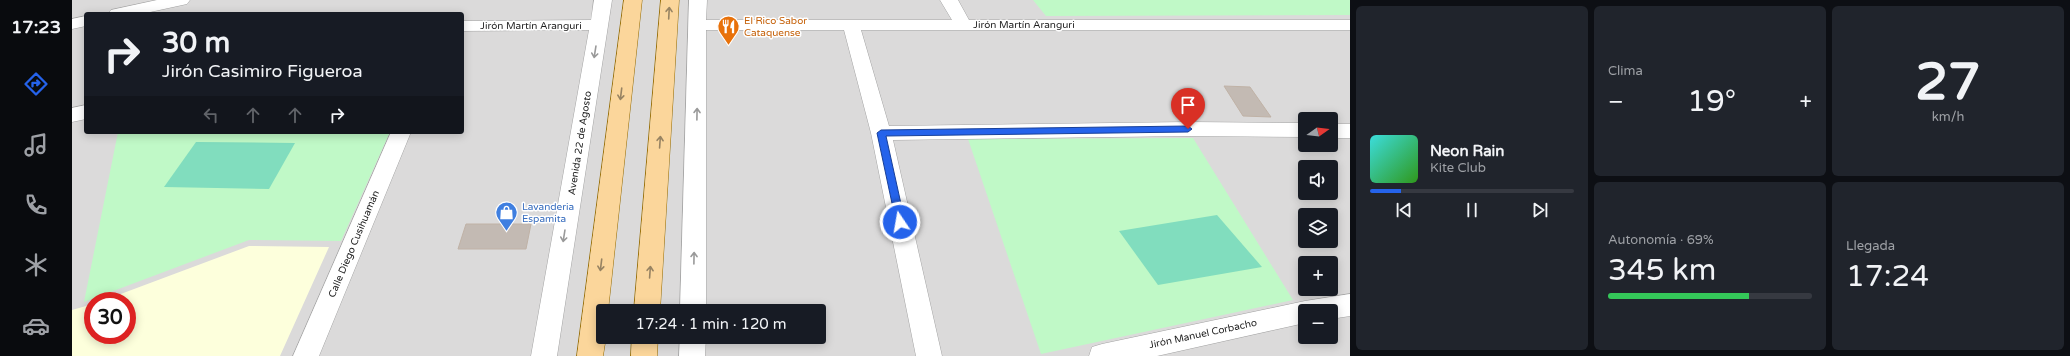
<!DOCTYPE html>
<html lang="es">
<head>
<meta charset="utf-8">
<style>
	:root { --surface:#171b24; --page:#20242c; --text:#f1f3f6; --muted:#9ea1a6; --line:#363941; --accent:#2563eb }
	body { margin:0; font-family:"Varela Round",sans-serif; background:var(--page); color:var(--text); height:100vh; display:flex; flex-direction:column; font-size:15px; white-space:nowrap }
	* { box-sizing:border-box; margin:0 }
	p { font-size:13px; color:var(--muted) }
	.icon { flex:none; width:22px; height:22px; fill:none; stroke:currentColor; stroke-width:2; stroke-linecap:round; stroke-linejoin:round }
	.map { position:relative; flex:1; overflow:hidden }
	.side { display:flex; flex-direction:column; gap:6px; padding:6px; background:#0d0f14; width:720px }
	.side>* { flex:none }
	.banner { position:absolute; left:12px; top:12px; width:380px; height:122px; border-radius:4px; box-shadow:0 2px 10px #0003; background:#171b24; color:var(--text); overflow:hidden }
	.needle { width:26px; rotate:76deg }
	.tools { position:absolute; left:1226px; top:112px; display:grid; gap:8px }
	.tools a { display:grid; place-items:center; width:40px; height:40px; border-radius:4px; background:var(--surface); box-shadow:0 2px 10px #0003; font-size:20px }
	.speed { position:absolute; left:12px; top:292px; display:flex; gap:8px; font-size:20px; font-weight:700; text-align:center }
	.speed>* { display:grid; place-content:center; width:52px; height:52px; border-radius:50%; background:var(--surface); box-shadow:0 2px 10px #0003; line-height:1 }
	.speed .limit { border:6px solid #d22; background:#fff; color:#111 }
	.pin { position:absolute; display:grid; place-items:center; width:34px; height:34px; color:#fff; margin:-41px -17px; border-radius:50% 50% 50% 0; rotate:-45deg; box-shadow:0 0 4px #0007 }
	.pin .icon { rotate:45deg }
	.me { position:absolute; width:44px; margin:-22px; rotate:348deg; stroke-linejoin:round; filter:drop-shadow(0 0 3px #0008) }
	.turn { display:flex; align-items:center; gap:14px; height:84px; padding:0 12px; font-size:18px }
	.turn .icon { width:52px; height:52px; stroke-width:2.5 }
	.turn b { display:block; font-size:28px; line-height:34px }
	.lanes { display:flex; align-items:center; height:38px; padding:0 12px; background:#0003; justify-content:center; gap:20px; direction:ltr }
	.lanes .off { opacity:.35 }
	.big { font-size:30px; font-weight:600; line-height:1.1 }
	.side .card { flex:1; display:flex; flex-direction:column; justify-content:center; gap:6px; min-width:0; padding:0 14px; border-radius:6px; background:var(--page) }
	.side .dial { align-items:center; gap:0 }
	.dial b { font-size:52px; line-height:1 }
	.song { display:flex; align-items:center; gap:12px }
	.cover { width:48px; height:48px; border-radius:6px; background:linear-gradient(135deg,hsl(180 70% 55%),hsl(110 70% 35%)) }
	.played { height:4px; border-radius:2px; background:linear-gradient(90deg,var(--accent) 15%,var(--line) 15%) }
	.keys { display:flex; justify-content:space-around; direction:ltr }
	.heat { display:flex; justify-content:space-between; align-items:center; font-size:22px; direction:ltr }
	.charge { height:6px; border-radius:3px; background:linear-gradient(90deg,#34c759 69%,var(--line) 0) }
	.side .tiles { flex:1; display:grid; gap:6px; grid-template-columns:repeat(3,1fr) }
	.card:first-child { grid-row:span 2 }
	.trip { position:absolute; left:524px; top:304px; width:230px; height:40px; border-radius:4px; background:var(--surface); box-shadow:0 2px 10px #0003; font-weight:600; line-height:40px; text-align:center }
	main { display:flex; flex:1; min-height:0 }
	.tab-bar { display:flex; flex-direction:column; width:72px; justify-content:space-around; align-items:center; background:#090b0e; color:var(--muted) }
	.tab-bar .icon { width:28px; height:28px }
	.tab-bar .on { color:var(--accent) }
	.tab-bar b { font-size:18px; color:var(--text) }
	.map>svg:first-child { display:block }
	.residential { fill:#dbdada; fill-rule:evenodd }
	.education { fill:#fdffdc }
	.park { fill:#c0f9c7 }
	.pitch { fill:#81ddbe }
	.building { fill:#c3bab3; stroke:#c0b2a6 }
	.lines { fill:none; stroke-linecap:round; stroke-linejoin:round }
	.minor-casing { stroke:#a4a4a4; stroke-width:1 }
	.major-casing { stroke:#956b01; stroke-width:1 }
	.minor { fill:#fff; fill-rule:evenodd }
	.major { fill:#fbd69b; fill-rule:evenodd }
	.oneway { stroke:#978362 }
	.oneway2 { stroke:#999 }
	.route { fill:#2563eb; stroke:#184099 }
	.labels { text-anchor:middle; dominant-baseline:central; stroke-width:3; stroke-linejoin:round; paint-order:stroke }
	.food-label { font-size:10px; fill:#c56008; stroke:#fff; text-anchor:start }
	.street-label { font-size:10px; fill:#1d1d1d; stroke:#fff }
	.shop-label { font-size:10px; fill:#366cbe; stroke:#fff; text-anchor:start }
</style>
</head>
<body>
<main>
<nav class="tab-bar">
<b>17:23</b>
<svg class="icon on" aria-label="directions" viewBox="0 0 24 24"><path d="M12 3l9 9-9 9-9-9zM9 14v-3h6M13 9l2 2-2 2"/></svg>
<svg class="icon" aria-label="music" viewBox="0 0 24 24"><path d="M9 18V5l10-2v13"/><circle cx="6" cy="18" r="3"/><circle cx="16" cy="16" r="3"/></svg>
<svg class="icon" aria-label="phone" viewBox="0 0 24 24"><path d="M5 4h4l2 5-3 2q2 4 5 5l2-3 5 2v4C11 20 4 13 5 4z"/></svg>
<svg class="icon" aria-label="climate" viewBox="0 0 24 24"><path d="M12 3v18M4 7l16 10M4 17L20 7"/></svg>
<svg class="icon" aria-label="car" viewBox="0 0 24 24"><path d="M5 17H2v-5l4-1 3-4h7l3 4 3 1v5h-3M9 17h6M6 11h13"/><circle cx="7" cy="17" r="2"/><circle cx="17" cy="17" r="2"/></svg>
</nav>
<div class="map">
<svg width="1278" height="356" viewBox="0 0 1278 356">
	<rect width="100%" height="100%" fill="#eeebe3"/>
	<path class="residential" d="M0 0H1278V356H0ZM14 14H390V132H14ZM1233 119H1259V145H1233ZM1233 167H1259V193H1233ZM1233 215H1259V241H1233ZM1233 263H1259V289H1233ZM21 301H55V335H21ZM531 311H747V337H531ZM1233 311H1259V337H1233Z"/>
	<path class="education" d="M177 246 257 247 208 356H0V310L21 304V335H55V301H30Z"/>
	<g class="park">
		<path d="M961 0H1278V15L974 16Z"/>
		<path d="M46 132H318L269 241 177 240 12 302Z"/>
		<path d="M1121 138 1221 300 969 354 896 139Z"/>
	</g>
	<g class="pitch">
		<path d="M124 142 223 143 197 189 92 187Z"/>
		<path d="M1145 215 1190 267 1086 285 1047 231Z"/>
	</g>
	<g class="building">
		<path d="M1152 86 1178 87 1199 117 1171 116Z"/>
		<path d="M394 224H459L454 249H386Z"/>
	</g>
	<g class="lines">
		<defs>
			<g id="minor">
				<path d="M85 0H118L115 4 69 14H36L39 10Z"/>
				<path d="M522 0H540L485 356H459L517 30 390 31V21L519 20Z"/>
				<path d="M617 0H635L634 20H880L868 0H886L897 20H1278V30H789L817 126 1116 122 1233 123V137L1116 136 821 140 870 356H844L799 133 772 30H634V311H608Z"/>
				<path d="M14 16V26L0 29V19Z"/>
				<path d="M14 105V119L0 122V108Z"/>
				<rect x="1259" y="124" width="19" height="14"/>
				<path d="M319 132H339L247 356H221Z"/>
				<path d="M1278 294V316L1259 319V311H1233V323L1085 356H1017L1020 347 1030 344 1233 301Z"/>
				<path d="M608 337H634L633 356H607Z"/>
			</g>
			<g id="major">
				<path d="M552 0H570L536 311H531V337H534L531 356H505Z"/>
				<path d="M589 0H607L588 311H562Z"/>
				<path d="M560 337H586L585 356H559Z"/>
			</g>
		</defs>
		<use href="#minor" class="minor-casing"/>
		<use href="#major" class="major-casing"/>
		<use href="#minor" class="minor"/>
		<use href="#major" class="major"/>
	</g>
	<defs><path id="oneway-shaft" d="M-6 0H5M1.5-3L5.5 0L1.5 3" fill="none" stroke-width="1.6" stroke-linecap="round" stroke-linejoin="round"/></defs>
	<g class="oneway">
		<use href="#oneway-shaft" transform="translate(597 13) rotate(-87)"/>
		<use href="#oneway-shaft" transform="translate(549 94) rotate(97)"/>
		<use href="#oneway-shaft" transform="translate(588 142) rotate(-86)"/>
		<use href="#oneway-shaft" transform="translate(529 265) rotate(97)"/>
		<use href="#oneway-shaft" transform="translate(578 272) rotate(-86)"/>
	</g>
	<g class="oneway2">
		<use href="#oneway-shaft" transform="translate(523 52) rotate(99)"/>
		<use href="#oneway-shaft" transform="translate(625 114) rotate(-89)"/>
		<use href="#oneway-shaft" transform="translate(492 236) rotate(99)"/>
		<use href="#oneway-shaft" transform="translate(622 258) rotate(-89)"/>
	</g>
	<path class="route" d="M1116 126 1120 129 1116 132 814 136 833 222 828 226 824 222 805 133 809 130Z"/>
	<defs>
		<symbol id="restaurant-pin" viewBox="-11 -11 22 30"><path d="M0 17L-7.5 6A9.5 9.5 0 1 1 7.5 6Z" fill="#e8710a" stroke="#fff"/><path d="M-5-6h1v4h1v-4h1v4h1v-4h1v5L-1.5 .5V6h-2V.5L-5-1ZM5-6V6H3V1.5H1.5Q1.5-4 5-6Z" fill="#fff"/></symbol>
		<symbol id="shop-pin" viewBox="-11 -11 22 30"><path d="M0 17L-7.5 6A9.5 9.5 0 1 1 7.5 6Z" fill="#3f7fe0" stroke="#fff"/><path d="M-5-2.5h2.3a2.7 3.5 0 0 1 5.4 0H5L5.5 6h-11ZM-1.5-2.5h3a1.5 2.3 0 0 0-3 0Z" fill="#fff"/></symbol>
	</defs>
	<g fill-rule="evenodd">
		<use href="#restaurant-pin" x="644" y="14" width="25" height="34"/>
		<use href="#shop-pin" x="422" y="200" width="25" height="34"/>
	</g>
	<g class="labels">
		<g class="food-label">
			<text x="672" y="21">El Rico Sabor<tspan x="672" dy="12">Cataquense</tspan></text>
		</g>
		<g class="street-label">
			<text x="952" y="25">Jirón Martín Aranguri</text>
			<text x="459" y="26">Jirón Martín Aranguri</text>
			<text transform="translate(508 143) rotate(-81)">Avenida 22 de Agosto</text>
			<text transform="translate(282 244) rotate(-67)">Calle Diego Cusihuamán</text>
			<text transform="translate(1131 334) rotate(-12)">Jirón Manuel Corbacho</text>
		</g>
		<g class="shop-label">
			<text x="450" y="207">Lavanderia<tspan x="450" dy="12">Espamita</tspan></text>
		</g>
	</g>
</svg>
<div class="tools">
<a><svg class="needle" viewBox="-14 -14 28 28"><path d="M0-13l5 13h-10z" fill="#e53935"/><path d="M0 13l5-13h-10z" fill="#9ea1a6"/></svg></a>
<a><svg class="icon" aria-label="sound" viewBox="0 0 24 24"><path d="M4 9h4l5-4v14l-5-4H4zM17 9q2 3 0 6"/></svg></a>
<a><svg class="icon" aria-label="layers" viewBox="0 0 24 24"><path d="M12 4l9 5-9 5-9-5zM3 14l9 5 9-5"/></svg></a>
<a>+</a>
<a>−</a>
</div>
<div class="speed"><div class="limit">30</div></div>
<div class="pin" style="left:1116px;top:129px;background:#d93025"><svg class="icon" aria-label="arrive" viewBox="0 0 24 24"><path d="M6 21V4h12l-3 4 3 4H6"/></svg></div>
<svg class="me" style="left:828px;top:222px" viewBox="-20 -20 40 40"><circle r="17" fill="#2563eb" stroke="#fff" stroke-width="3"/><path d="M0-11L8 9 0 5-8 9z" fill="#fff"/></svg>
<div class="trip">17:24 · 1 min · 120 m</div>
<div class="banner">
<div class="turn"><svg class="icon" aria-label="right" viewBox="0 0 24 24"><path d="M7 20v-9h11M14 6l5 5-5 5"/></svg><div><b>30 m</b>Jirón Casimiro Figueroa</div></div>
<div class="lanes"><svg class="icon off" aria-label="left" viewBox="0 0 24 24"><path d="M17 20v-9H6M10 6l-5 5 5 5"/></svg><svg class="icon off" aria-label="ahead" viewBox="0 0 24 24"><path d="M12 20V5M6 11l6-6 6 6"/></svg><svg class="icon off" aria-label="ahead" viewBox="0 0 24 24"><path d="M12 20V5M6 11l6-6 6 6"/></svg><svg class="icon" aria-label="right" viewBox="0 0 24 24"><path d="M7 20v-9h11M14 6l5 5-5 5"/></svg></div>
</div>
</div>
<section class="side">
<div class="tiles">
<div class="card">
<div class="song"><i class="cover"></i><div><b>Neon Rain</b><p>Kite Club</p></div></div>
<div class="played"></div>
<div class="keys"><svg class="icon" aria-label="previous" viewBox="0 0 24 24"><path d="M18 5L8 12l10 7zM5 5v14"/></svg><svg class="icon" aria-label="pause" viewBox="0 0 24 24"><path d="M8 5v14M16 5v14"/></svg><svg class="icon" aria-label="next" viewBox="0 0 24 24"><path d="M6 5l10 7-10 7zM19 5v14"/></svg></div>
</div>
<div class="card"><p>Clima</p>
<div class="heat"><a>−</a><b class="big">19°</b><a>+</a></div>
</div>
<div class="card dial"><b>27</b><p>km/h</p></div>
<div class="card"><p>Autonomía · 69%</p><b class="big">345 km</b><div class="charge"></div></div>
<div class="card"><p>Llegada</p><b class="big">17:24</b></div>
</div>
</section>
</main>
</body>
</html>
